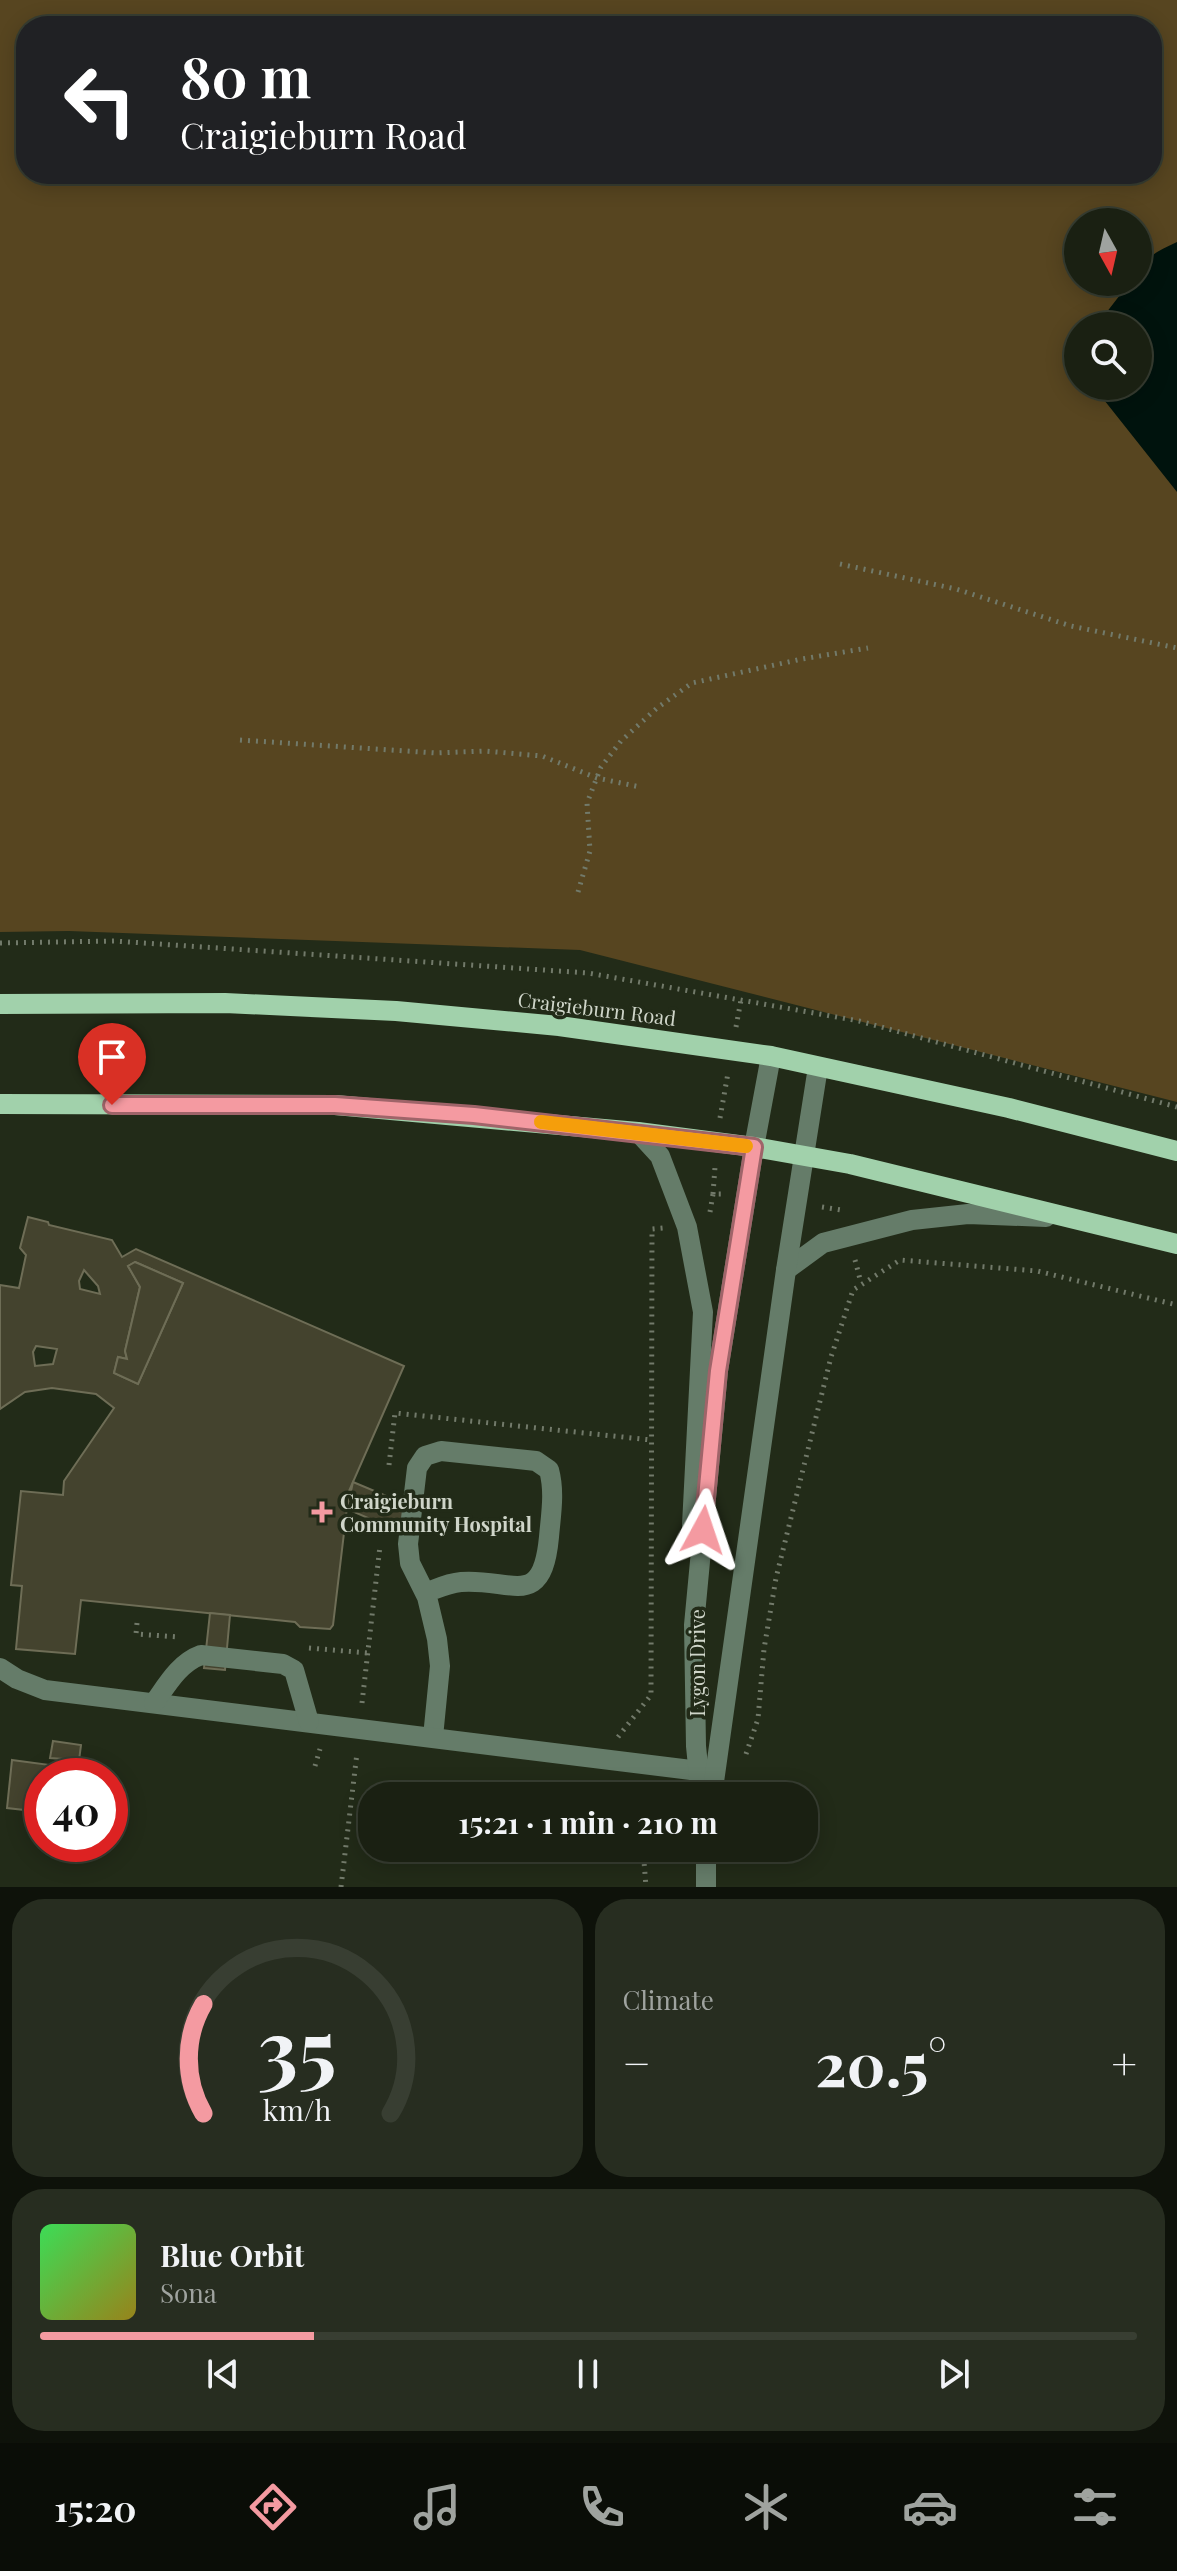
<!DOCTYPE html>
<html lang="en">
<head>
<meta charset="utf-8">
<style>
	:root { --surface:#1a2012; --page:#272d20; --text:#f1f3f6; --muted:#9fa39f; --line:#383e32; --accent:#f49aa1 }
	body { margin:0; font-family:"Playfair Display",serif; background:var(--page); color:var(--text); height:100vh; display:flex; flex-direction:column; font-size:30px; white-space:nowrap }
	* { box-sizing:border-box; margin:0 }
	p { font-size:26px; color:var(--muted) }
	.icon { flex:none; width:44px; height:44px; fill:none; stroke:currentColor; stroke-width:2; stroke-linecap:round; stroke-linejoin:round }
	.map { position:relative; height:1887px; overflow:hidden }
	.side { display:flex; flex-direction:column; gap:12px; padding:12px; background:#0e120a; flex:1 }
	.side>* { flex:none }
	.top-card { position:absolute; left:16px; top:16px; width:1146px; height:168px; border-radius:32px; box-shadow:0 4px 20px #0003,0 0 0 2px var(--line); background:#202124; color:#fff; overflow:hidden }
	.needle { width:52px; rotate:172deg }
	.fabs { position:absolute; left:1064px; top:208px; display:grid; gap:16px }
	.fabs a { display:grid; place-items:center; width:88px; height:88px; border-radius:50%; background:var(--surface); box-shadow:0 4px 20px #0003,0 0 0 2px var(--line); font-size:40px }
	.speed { position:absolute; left:24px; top:1758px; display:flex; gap:16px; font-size:40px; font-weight:700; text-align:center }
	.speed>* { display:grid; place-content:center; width:104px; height:104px; border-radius:50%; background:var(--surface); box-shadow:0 4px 20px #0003,0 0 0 2px var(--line); line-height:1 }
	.speed .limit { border:12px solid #d22; background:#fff; color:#111 }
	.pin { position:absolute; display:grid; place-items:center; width:68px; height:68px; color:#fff; margin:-82px -34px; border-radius:50% 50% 50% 0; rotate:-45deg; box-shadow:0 0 8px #0007 }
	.pin .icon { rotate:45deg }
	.me { position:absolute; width:88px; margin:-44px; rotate:5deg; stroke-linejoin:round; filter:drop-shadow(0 0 6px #0008) }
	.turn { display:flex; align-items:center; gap:28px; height:168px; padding:0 32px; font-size:36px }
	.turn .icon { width:104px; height:104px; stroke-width:2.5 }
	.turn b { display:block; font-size:56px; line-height:68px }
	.big { font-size:60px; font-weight:700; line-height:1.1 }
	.side .card { flex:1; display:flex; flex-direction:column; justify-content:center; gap:12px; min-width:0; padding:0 28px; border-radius:32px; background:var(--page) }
	.side .dial { align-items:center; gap:0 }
	.dial svg { height:208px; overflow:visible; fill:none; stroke:var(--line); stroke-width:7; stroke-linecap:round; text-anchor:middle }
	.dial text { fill:var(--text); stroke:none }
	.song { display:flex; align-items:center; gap:24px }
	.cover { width:96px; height:96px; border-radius:12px; background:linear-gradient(135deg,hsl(130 70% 55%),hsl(50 70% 35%)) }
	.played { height:8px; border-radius:4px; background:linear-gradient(90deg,var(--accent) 25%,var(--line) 25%) }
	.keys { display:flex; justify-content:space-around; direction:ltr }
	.heat { display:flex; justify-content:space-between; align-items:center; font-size:44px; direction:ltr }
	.side .tiles { flex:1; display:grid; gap:12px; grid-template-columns:1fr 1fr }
	.card:last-child { grid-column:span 2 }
	.trip { position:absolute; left:358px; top:1782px; width:460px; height:80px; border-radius:32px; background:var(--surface); box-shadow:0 4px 20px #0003,0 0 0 2px var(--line); font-weight:700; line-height:80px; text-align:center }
	.tabs { display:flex; height:128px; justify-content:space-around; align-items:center; background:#0a0d07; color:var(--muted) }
	.tabs .icon { width:56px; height:56px }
	.tabs .on { color:var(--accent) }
	.tabs b { font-size:36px; color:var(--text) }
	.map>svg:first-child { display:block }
	.green { fill:#574520; fill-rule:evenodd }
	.water { fill:#00130d }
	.building { fill:#44432e; stroke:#6e6d56; stroke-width:2; fill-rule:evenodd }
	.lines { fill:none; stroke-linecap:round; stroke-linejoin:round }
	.path { stroke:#727a6a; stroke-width:5; stroke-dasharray:2 6; stroke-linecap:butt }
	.minor { stroke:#657c69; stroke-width:20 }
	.major { stroke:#a1d1ab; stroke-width:20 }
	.route-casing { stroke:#9f6469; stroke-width:20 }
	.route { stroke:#f49aa1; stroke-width:14 }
	.slow { stroke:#f59e0b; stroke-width:14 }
	.poi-dot { fill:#f49aa1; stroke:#222b18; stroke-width:3 }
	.labels { text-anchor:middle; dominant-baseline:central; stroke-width:7; stroke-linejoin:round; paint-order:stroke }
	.street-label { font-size:20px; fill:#cfd5c9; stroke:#222b18 }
	.poi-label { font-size:20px; font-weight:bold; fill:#cfd5c9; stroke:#222b18; text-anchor:start }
</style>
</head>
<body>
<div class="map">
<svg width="1177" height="1887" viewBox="0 0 1177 1887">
	<rect width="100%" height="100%" fill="#222b18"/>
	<path class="green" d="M0 0H1177V1102L580 950 69 931 0 932ZM26 26H1152V174H26ZM1078 222H1138V282H1078ZM1078 326H1138V386H1078Z"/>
	<path class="water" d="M1177 242V492L1093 386H1138V326H1096L1130 282H1138C1138 259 1158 251 1177 242Z"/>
	<g class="building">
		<path d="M28 1217 48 1222 49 1225 112 1240 122 1257 136 1249 404 1366 349 1491 333 1625 330 1629 300 1627 295 1622 81 1600 75 1654 16 1649 22 1586 11 1585 21 1491 63 1495 64 1481 114 1408 96 1394 52 1388 25 1392 0 1409V1285L19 1288 26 1255 20 1248ZM135 1262 183 1283 138 1384 114 1373 118 1357 127 1359 125 1351 140 1287 128 1266ZM84 1270 98 1286 100 1294 80 1289 79 1281ZM36 1346 57 1349 53 1364 35 1366 33 1352Z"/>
		<path d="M135 1262 183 1283 138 1384 114 1373 118 1357 127 1359 125 1351 140 1287 128 1266Z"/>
		<path d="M353 1482 408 1505 403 1533 347 1509Z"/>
		<path d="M210 1613 230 1615 225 1670 204 1668Z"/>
		<path d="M53 1741 81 1745 77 1776H60L63 1759 50 1758Z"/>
		<path d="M12 1760 50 1765 49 1776H42V1812L7 1808Z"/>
	</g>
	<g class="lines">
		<g class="path">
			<path d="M840 564 956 589 1071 626 1177 648"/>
			<path d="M240 740 436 753 485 751 542 756 597 778 640 787"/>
			<path d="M578 892 590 851 587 803 601 767 621 741 657 708 692 683 802 659 868 648"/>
			<path d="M0 943 114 941 588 973 859 1021 1177 1107"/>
			<path d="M736 1027 741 1000"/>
			<path d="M720 1118 728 1073"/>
			<path d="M713 1194 715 1167"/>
			<path d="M822 1207 841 1210 842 1212"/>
			<path d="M710 1212 713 1194H721"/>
			<path d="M855 1260 861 1283"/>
			<path d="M389 1465 395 1413 651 1440"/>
			<path d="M137 1623 136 1634 179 1637"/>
			<path d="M309 1648 368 1653"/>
			<path d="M362 1703 380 1546"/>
			<path d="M618 1737 651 1695 652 1229 663 1228"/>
			<path d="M746 1754 758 1719 764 1649 776 1578 831 1357 853 1290 900 1260 1037 1271 1177 1305"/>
			<path d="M315 1766 320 1749"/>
			<path d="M643 1848 646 1887"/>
			<path d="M341 1887 357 1753"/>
		</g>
		<g class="minor">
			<path d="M638 1132 660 1156 687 1227 703 1312 692 1525"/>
			<path d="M786 1270 823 1243 912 1220 968 1214 1046 1217"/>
			<path d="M425 1593C436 1589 448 1583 461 1582 512 1578 542 1611 549 1537 551 1514 555 1492 549 1470L536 1461 441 1451 425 1456 417 1468 408 1544 410 1563 427 1597 437 1639 440 1666 433 1737"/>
			<path d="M0 1668 17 1679 45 1690 699 1771"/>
			<path d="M154 1703C167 1685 179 1663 201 1655L283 1664 294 1670 309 1722"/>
			<path d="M701 1796 696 1746 694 1625 718 1371 754 1147 771 1056"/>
			<path d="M712 1796 786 1270 818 1067"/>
			<path d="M706 1848V1887"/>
		</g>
		<g class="major">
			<path d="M0 1004 225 1003 396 1011 559 1026 771 1056 1009 1108 1177 1151"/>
			<path d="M0 1104 335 1105 638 1132 754 1147 850 1164 1177 1244"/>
		</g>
	</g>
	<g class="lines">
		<defs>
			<path id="route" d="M112 1105H335L474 1115 754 1147 718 1371 703 1530"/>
		</defs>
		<use href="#route" class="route-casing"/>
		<use href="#route" class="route"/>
		<path class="slow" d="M541 1122 746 1146"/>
	</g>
	<path class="poi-dot" d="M318 1500h8v8h8v8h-8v8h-8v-8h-8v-8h8z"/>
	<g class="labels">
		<g class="street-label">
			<text transform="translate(597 1008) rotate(7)">Craigieburn Road</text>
			<text transform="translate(696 1663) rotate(-90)">Lygon Drive</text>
		</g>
		<g class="poi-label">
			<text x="340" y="1500">Craigieburn<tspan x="340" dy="23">Community Hospital</tspan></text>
		</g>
	</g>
</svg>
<div class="fabs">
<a><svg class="needle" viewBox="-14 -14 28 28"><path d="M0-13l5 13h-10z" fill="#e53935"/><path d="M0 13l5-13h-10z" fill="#9fa39f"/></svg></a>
<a><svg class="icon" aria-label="search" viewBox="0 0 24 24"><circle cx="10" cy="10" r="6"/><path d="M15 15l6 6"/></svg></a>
</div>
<div class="speed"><div class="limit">40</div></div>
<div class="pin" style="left:112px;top:1105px;background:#d93025"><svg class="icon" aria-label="arrive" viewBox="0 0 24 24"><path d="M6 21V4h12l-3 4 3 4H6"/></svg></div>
<svg class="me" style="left:703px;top:1530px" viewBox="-20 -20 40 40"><path d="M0-17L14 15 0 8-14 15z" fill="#f49aa1" stroke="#fff" stroke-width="4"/></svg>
<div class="trip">15:21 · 1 min · 210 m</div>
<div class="top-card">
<div class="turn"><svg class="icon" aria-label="left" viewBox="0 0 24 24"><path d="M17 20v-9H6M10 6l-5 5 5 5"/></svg><div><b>80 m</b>Craigieburn Road</div></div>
</div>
</div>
<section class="side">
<div class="tiles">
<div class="card dial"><svg viewBox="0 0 100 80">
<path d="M14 69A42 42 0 1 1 86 69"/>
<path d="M14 69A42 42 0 0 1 14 27" stroke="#f49aa1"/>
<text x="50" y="56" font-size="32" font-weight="700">35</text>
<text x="50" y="72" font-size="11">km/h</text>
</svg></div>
<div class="card"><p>Climate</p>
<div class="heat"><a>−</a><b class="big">20.5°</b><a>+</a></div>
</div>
<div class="card">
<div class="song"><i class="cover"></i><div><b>Blue Orbit</b><p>Sona</p></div></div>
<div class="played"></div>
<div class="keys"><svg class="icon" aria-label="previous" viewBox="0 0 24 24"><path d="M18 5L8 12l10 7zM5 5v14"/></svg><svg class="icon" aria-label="pause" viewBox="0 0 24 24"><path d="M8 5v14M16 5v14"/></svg><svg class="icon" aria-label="next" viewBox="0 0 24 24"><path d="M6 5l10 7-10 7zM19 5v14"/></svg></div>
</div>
</div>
</section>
<nav class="tabs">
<b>15:20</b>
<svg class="icon on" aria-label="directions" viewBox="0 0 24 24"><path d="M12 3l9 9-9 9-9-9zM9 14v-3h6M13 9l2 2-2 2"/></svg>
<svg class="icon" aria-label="music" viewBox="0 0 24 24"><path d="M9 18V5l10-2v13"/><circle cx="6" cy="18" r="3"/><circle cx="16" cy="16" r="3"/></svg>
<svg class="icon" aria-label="phone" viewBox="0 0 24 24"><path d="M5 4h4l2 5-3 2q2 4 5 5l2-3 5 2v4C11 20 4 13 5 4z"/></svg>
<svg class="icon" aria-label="climate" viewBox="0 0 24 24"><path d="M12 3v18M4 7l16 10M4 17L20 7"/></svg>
<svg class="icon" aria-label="car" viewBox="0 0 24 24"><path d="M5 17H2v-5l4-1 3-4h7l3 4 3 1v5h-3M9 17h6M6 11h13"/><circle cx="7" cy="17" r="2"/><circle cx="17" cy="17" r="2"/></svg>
<svg class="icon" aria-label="filters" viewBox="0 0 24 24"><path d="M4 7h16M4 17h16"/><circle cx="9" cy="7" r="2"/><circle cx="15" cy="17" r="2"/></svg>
</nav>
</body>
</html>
